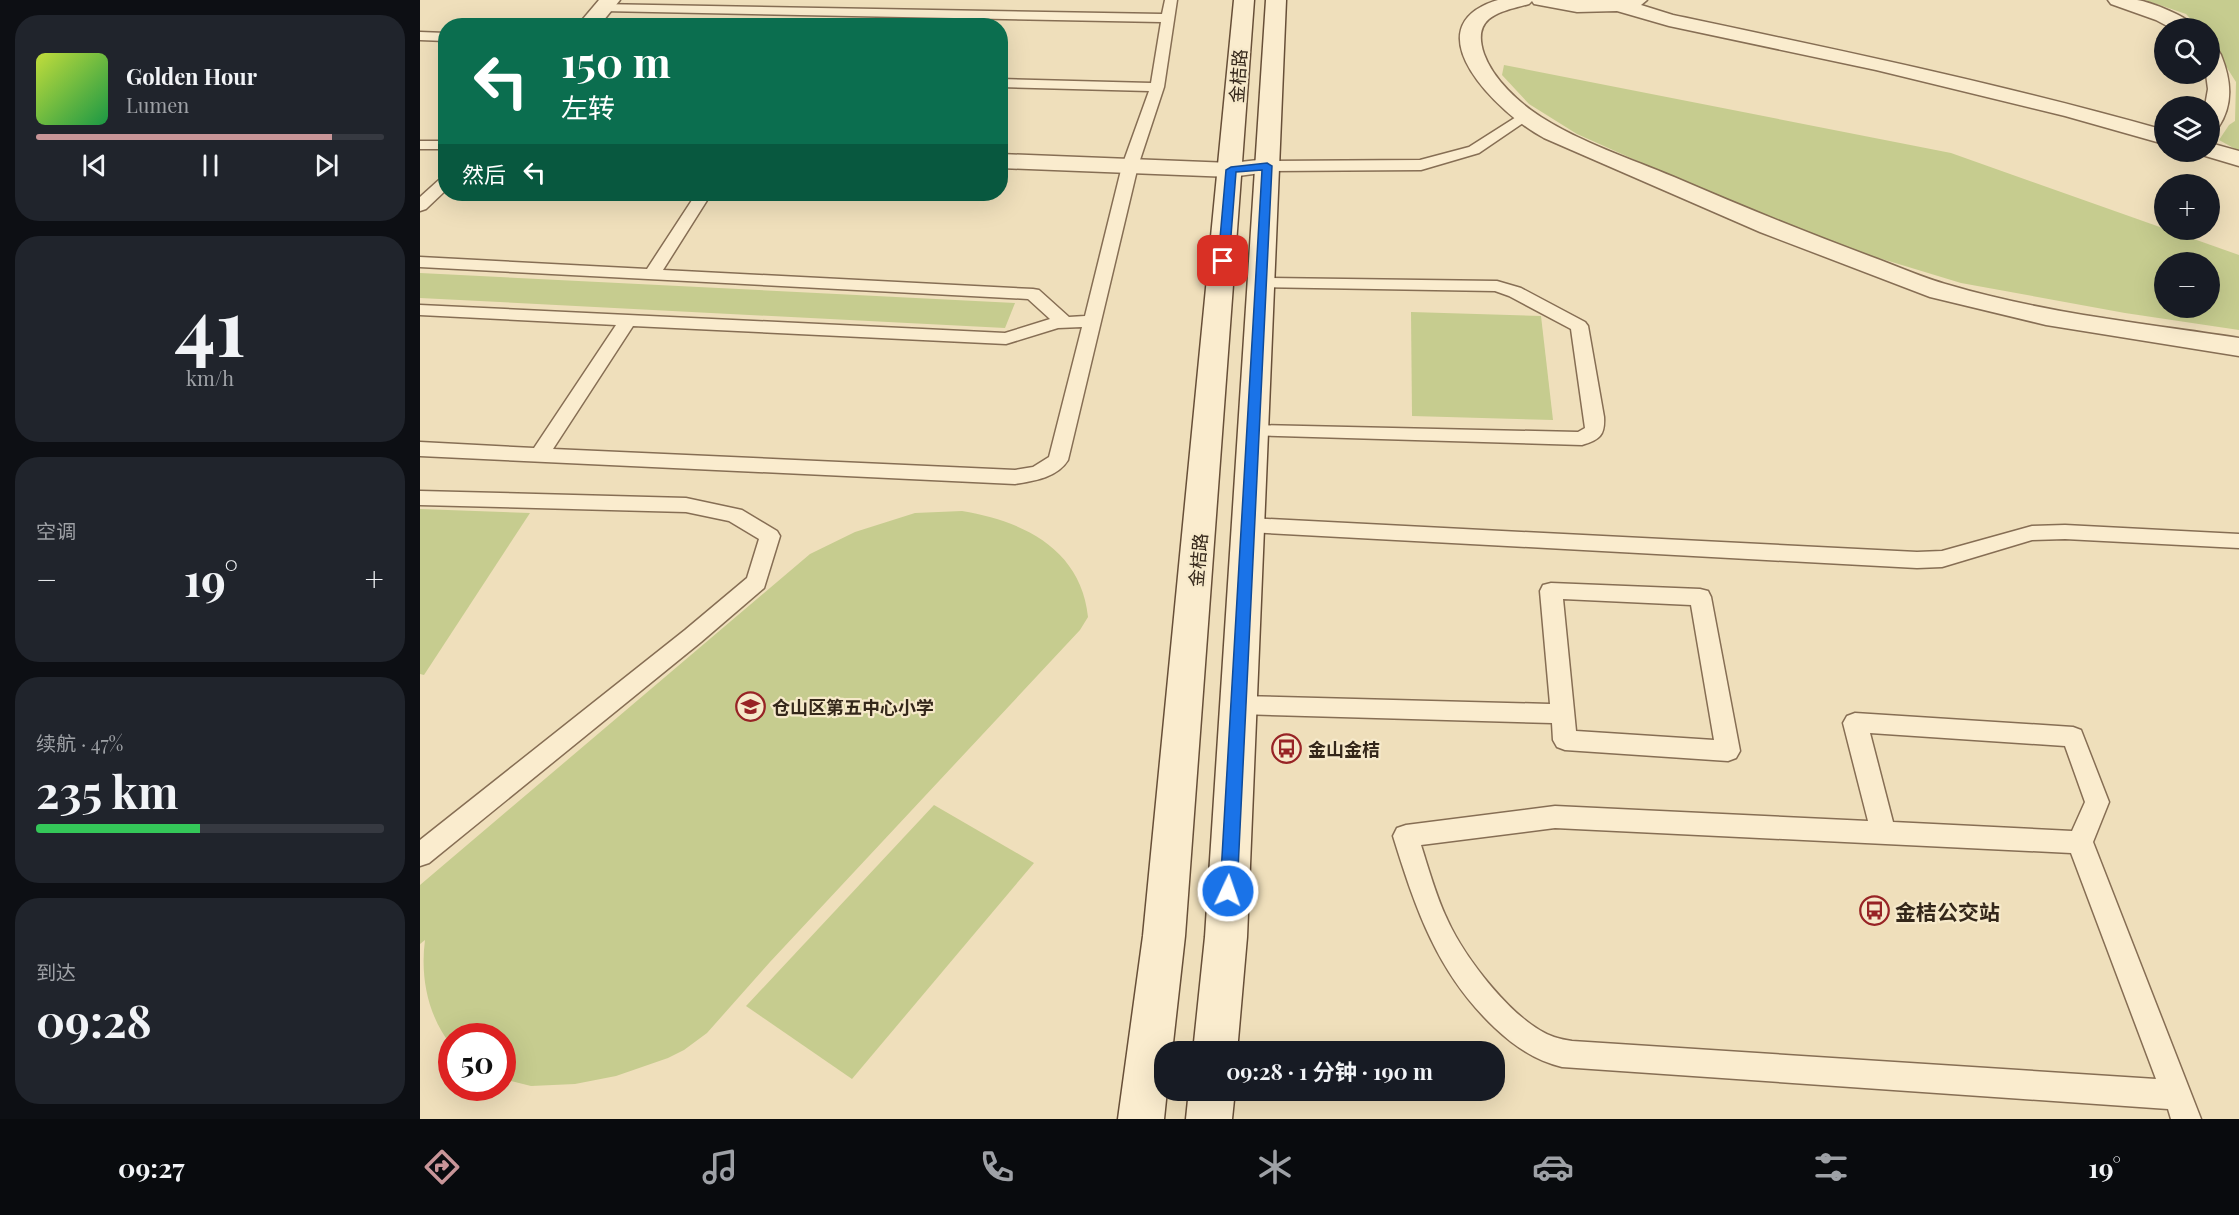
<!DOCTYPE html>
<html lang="zh">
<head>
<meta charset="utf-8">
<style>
	:root { --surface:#171b24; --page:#20242c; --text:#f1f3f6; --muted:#9ea1a6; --line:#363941; --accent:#c89598 }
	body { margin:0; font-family:"Playfair Display","Noto Sans SC",serif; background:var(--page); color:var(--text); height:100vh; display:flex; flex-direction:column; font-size:22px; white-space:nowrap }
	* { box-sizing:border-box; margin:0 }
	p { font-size:20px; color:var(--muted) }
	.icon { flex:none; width:33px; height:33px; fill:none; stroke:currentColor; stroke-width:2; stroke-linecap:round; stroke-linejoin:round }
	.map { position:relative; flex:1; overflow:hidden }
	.drawer { display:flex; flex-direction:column; gap:15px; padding:15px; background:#0d0f14; width:420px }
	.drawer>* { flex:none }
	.hud { position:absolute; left:18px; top:18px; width:570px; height:183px; border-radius:24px; box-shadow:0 6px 24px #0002; background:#0b6e4f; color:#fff; overflow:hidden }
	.controls { position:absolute; left:1734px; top:18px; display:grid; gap:12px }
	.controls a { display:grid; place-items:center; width:66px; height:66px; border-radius:50%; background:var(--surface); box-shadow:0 6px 24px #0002; font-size:30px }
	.speed { position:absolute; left:18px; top:1023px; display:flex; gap:12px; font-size:30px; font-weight:700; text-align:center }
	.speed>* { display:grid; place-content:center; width:78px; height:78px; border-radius:50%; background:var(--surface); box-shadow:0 6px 24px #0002; line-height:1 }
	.speed .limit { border:9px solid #d22; background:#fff; color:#111 }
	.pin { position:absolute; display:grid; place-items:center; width:51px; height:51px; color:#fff; margin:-26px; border-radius:12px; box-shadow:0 3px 9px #0006 }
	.me { position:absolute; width:66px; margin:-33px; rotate:3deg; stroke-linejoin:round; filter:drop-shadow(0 0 4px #0008) }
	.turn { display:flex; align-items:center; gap:21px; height:126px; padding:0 24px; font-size:27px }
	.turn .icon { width:78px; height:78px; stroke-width:2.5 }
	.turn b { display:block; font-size:42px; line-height:51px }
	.then { display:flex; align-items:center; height:57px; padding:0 24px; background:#0003; gap:12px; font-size:22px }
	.big { font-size:45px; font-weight:700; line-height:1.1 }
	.drawer .card { flex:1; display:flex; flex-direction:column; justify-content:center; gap:9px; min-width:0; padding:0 21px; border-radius:24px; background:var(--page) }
	.drawer .dial { align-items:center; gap:0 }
	.dial b { font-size:78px; line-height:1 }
	.song { display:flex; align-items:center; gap:18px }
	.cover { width:72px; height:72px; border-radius:9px; background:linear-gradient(135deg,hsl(70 70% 55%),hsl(140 70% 35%)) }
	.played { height:6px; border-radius:3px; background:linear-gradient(90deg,var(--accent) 85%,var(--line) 85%) }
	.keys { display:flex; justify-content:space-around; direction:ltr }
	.heat { display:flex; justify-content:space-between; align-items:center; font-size:33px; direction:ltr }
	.charge { height:9px; border-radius:4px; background:linear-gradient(90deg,#34c759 47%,var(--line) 0) }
	.trip { position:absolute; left:734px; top:1041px; width:351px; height:60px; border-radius:24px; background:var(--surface); box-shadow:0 6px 24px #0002; font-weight:700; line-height:60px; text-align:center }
	.dock { display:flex; height:96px; justify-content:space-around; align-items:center; background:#090b0e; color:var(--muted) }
	.dock .icon { width:42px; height:42px }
	.dock .active { color:var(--accent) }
	.dock b { font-size:27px; color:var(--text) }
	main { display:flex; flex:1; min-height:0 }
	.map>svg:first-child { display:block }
	.green { fill:#c6cc8f; fill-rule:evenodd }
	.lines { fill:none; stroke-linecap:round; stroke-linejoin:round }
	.lane-casing { stroke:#866e54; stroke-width:3 }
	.street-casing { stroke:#866e54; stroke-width:3 }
	.secondary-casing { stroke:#674f38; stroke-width:3 }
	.lane { fill:#faecce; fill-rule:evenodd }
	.street { fill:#faecce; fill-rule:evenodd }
	.secondary { fill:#faecce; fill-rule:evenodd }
	.route { fill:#1a73e8; stroke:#114b97; stroke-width:1.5 }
	.labels { text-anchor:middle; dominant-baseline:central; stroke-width:4.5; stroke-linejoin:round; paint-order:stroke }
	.street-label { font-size:18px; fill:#34271a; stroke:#f6e9ca }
	.poi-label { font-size:18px; font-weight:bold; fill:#34271a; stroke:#f6e9ca; text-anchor:start }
	.near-poi-label { font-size:21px; font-weight:bold; fill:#34271a; stroke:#f6e9ca; text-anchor:start }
</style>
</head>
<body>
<main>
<section class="drawer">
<div class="card">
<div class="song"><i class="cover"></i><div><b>Golden Hour</b><p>Lumen</p></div></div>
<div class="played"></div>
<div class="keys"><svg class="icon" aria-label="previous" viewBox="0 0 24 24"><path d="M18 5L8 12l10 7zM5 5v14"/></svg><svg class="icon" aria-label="pause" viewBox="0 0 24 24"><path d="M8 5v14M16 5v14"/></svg><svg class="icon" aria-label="next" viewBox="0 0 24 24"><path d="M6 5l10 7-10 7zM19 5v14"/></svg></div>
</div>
<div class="card dial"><b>41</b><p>km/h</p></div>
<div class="card"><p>空调</p>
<div class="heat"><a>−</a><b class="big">19°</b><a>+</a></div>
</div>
<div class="card"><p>续航 · 47%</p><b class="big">235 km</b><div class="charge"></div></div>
<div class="card"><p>到达</p><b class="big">09:28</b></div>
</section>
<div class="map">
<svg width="1819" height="1119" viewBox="0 0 1819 1119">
	<rect width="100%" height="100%" fill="#efdfbb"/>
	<g class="green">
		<path d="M1725 0H1819V151L1799 140 1809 125 1815 121 1816 82 1790 41V28H1779L1766 14Z"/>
		<path d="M1084 65 1531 153 1819 255V330L1705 313 1541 283 1383 235 1157 134 1109 104 1082 75ZM1744 262H1790V308H1744Z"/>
		<path d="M0 273 595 303 585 328 0 298Z"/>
		<path d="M991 312 1121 316 1133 420 992 416Z"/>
		<path d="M0 509 110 513 4 675 0 674Z"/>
		<path d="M542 511C603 521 661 549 668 617L660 630 350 962 287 1033 264 1050 248 1058 196 1076 155 1084 111 1086 83 1079 82 1036H32L31 1045C8 1016 0 977 5 940L0 944V885L390 554 435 532 495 513Z"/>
		<path d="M514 805 614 863 432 1079 326 1006Z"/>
	</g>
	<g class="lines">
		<defs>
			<g id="lane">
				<path d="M745 0H757L744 87 718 166 648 460C637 478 613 481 595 484L0 456V442L114 448 196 325 0 315V305L585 333 630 319 608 299 0 267V257L227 269 276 194H291L243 270 613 289 619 290 649 317 665 316 702 166 729 91 580 87V79L731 83 741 22 183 11 178 10 177 7 178 4 742 14ZM213 326 586 344 638 328 662 327 629 457 613 467 595 470 133 449Z"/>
				<path d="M0 32 26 33V41L0 40Z"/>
				<path d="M1104 112 1109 113 1111 116 1109 119 1059 153 1001 170 847 171 839 166 847 161 1000 160 1049 147Z"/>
				<rect x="0" y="141" width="26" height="8"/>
				<path d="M26 177V190L6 209 0 211V197L21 178Z"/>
				<path d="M841 278 1077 281 1101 288 1165 322 1168 326 1184 417C1185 435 1180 440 1162 445L826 435 823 431 826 427 833 425 1158 432 1165 428 1151 329 1089 296 1075 291 835 287 833 283 835 279Z"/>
				<path d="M0 491 266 498 322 510 357 531 360 536 344 588 281 642 9 863 0 866V840L265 630 327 578 339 539 309 521 266 512 0 505Z"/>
				<path d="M828 518 1497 552 1522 551 1612 526 1645 525 1819 534V548L1645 539 1612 540 1522 567 1497 568 828 532 821 530 818 525 821 520Z"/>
				<path d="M1131 583 1280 589 1288 591 1291 597 1320 751 1316 758 1308 761 1145 750 1137 747 1133 740 1132 723 819 714 811 712 807 705 811 698 819 696 1130 704 1120 591 1123 585ZM1143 599 1271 605 1294 740 1156 731Z"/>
				<path d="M1435 713 1653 727 1661 730 1689 802 1673 842 1781 1119H1751L1748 1109 1142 1067C1116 1061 1094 1046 1075 1028 1017 973 996 910 973 836L977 828 986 825 1135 806 1448 821 1423 723 1427 716ZM1450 733 1645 746 1665 802 1652 831 1473 822ZM1135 828 1651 853 1736 1079 1152 1041C1146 1040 1140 1039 1134 1037 1094 1023 1044 957 1027 919 1016 896 1009 870 1001 845Z"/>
			</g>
			<g id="street">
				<path d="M179 0H200L179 26H157Z"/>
				<path d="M1078 0H1227L1221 5 1253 15C1418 50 1582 84 1744 130V144L1645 116 1456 70 1249 26 1197 11 1157 12 1114 4 1112 1 1109 4C1080 12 1051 16 1064 54 1073 79 1099 103 1121 117 1160 142 1211 159 1254 177 1319 205 1385 232 1452 257 1477 266 1503 278 1529 285 1623 313 1722 323 1819 338V356L1626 325 1510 297 1340 232 1124 138C1080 115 988 27 1078 0Z"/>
				<path d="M1688 0C1697 0 1708 0 1717 0 1731 2 1769 17 1776 28H1751L1736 20 1691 4Z"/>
				<path d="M1790 49 1798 50 1801 55C1811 80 1814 104 1798 128L1790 130V106H1785L1788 89 1786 74H1790Z"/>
				<path d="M1790 143 1819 151V166L1782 155 1779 152H1790Z"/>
				<path d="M580 154 811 163 847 159 855 161 859 166 855 171 811 177 580 168Z"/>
			</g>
			<g id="secondary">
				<path d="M814 0H834L765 936 752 1052H744V1090H747L744 1119H698L723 936Z"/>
				<path d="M846 0H866L827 937 817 1052H773L785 937Z"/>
				<path d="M769 1090H815L812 1119H766Z"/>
			</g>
		</defs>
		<use href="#lane" class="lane-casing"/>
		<use href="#street" class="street-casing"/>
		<use href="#secondary" class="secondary-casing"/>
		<use href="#lane" class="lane"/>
		<use href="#street" class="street"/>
		<use href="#secondary" class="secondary"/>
	</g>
	<path class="route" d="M847 163 852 166 817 891 814 897 808 899 803 897 800 891 842 170 816 172 809 261 803 264 798 261 806 170 811 167Z"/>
	<defs>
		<symbol id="school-ring" viewBox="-11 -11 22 22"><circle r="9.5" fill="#f6e9ca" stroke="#972325" stroke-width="1.5"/><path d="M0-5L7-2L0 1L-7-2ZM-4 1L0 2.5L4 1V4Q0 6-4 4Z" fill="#972325"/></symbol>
		<symbol id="bus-ring" viewBox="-11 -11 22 22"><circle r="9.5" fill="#f6e9ca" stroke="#972325" stroke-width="1.5"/><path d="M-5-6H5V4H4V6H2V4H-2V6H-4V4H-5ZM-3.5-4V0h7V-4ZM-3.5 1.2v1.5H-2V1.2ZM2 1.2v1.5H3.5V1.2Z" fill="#972325"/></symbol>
	</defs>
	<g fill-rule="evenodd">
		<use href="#school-ring" x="314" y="690" width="33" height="33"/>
		<use href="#bus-ring" x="850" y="732" width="33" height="33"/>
		<use href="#bus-ring" x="1438" y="894" width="33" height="33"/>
	</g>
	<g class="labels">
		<g class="street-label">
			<text transform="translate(818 76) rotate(-86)">金桔路</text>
			<text transform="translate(778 560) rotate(-85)">金桔路</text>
		</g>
		<g class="poi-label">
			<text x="352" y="707">仓山区第五中心小学</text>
			<text x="888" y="749">金山金桔</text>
		</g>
		<g class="near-poi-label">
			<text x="1475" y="911">金桔公交站</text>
		</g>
	</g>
</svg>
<div class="controls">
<a><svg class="icon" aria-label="search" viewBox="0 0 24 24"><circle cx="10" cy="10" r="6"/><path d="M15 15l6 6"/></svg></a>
<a><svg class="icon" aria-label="layers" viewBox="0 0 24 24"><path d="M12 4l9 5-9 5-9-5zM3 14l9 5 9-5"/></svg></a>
<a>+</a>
<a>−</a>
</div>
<div class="speed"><div class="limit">50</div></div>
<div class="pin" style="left:803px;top:261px;background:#d93025"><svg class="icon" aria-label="arrive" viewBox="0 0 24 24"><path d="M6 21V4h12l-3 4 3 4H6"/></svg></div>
<svg class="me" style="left:808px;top:891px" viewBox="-20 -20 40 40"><circle r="17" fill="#1a73e8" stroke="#fff" stroke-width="3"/><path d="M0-11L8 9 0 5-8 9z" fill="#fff"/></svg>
<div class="trip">09:28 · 1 分钟 · 190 m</div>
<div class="hud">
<div class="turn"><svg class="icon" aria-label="left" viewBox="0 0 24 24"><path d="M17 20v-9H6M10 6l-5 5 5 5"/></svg><div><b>150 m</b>左转</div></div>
<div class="then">然后<svg class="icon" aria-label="left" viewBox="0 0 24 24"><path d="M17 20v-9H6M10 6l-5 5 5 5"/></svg></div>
</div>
</div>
</main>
<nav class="dock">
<b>09:27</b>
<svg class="icon active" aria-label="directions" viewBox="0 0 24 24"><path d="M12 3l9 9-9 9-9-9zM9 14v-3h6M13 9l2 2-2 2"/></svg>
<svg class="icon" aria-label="music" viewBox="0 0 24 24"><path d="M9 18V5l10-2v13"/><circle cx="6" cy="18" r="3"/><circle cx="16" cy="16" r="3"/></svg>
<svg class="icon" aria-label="phone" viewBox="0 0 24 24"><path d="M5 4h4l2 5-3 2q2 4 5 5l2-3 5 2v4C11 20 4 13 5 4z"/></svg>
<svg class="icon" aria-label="climate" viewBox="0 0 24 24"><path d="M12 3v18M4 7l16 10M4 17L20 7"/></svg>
<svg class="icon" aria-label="car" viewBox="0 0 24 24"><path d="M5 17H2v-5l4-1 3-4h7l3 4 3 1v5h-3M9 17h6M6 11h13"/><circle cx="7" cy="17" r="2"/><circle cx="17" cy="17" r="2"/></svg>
<svg class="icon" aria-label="filters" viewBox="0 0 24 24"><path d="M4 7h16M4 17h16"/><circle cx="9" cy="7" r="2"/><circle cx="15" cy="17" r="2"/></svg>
<b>19°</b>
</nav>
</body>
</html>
